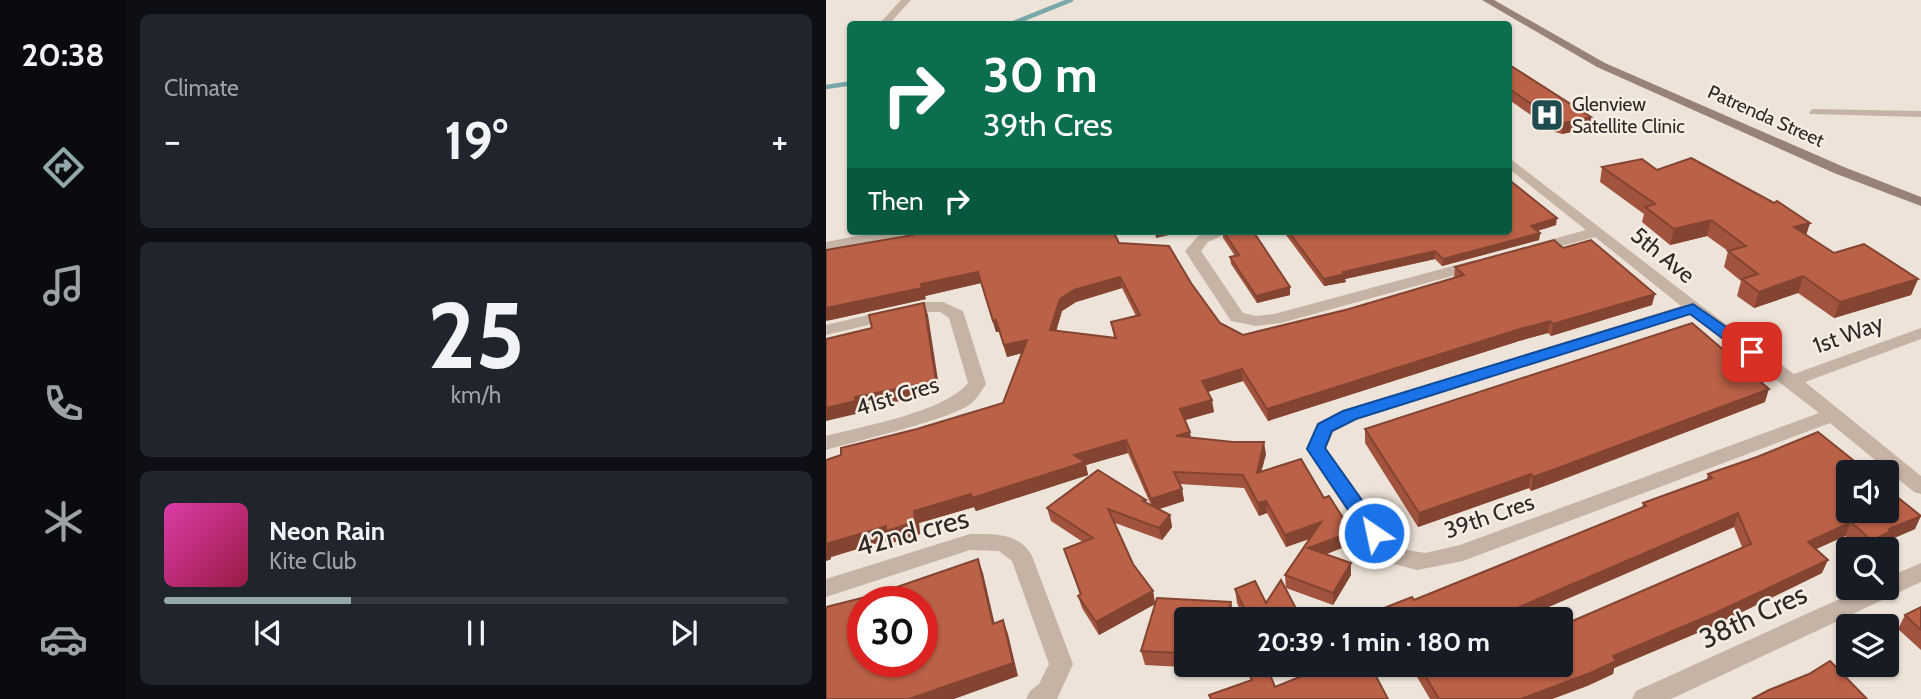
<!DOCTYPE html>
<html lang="en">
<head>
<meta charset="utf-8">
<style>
	:root { --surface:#171b24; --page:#20242c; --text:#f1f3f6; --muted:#9ea1a6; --line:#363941; --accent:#92a8ab }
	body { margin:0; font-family:Cabin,sans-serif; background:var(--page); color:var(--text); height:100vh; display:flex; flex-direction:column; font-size:26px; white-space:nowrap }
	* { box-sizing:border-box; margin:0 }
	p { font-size:23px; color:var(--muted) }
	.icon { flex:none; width:38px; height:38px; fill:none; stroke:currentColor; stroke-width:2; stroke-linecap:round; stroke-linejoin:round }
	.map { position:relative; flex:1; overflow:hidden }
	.sheet { display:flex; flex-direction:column; gap:14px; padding:14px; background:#0d0f14; width:700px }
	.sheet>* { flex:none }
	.banner { position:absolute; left:21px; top:21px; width:665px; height:214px; border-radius:7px; box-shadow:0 2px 5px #0004; background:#0b6e4f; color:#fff; overflow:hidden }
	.fabs { position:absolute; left:1010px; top:460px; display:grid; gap:14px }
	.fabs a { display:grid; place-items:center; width:63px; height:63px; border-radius:7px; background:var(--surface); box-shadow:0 2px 5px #0004; font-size:35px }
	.speed { position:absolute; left:21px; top:586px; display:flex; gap:14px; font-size:35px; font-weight:700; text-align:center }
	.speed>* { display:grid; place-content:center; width:91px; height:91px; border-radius:50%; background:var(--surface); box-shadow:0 2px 5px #0004; line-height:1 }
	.speed .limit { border:10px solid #d22; background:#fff; color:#111 }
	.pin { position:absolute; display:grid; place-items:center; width:60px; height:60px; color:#fff; margin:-30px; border-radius:14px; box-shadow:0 4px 10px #0006 }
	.me { position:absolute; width:77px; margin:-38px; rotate:326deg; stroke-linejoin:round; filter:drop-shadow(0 0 5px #0008) }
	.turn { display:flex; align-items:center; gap:24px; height:147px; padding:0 21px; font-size:32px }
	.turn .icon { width:91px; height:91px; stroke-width:2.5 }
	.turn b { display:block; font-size:49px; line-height:60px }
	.then { display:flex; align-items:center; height:66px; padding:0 21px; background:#0003; gap:14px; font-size:26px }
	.big { font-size:52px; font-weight:800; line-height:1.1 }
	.sheet .tile { flex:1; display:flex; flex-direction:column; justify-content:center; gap:10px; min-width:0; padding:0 24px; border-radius:10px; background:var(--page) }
	.sheet .dial { align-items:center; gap:0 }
	.dial b { font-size:91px; line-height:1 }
	.song { display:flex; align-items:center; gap:21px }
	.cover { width:84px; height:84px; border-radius:10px; background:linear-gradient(135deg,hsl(320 70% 55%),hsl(340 70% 35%)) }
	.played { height:7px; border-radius:4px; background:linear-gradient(90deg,var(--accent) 30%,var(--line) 30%) }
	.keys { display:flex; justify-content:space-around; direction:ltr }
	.heat { display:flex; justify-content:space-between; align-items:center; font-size:38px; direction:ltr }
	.trip { position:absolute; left:348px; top:607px; width:399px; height:70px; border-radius:7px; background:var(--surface); box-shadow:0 2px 5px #0004; font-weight:800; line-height:70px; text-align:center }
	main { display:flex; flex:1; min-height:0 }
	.tabs { display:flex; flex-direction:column; width:126px; justify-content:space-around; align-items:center; background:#090b0e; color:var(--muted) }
	.tabs .icon { width:49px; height:49px }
	.tabs .on { color:var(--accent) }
	.tabs b { font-size:32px; color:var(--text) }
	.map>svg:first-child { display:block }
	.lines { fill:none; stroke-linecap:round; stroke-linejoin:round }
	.stream { stroke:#79a8a9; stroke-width:4.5 }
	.lane { fill:#c5b3a5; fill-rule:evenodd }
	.street { fill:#c5b3a5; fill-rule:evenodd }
	.secondary { fill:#988277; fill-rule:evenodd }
	.wall { fill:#a1533e; fill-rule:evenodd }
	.shaded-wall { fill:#834432 }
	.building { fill:#bb6148; stroke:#834432; stroke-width:2; fill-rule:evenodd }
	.route { fill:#1a73e8; stroke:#114b97; stroke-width:2 }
	.labels { text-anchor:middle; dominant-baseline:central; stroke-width:5; stroke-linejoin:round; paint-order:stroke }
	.far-poi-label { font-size:19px; fill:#312925; stroke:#f7ede3; text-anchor:start }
	.far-street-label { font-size:19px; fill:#312925; stroke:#f7ede3 }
	.street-label { font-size:23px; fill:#312925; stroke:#f7ede3 }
	.near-street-label { font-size:28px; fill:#312925; stroke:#f7ede3 }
</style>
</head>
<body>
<main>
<nav class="tabs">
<b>20:38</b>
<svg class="icon on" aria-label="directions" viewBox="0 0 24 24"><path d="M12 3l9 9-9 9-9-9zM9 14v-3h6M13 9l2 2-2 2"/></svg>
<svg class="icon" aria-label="music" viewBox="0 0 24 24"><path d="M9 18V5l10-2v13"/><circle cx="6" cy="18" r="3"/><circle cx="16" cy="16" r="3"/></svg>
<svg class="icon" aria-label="phone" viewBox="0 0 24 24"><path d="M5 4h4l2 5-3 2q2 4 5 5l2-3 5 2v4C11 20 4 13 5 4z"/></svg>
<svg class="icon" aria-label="climate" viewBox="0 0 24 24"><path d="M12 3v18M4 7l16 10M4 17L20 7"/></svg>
<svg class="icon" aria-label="car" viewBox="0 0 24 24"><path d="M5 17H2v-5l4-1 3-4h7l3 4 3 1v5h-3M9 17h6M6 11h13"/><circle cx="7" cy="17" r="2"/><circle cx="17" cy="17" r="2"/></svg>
</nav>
<section class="sheet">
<div class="tile"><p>Climate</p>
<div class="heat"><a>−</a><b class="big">19°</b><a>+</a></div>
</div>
<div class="tile dial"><b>25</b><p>km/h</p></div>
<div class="tile">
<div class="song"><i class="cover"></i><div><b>Neon Rain</b><p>Kite Club</p></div></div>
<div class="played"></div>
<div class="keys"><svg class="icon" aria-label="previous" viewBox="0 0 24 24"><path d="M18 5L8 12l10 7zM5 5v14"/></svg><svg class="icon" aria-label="pause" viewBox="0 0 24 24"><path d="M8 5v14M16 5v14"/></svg><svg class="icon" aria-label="next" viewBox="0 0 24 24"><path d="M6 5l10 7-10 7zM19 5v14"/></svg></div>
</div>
</section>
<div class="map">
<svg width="1095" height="699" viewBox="0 0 1095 699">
	<rect width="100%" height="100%" fill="#eee3d8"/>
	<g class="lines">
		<g class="stream">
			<path d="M185 24 245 0"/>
			<path d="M0 87 20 84"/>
		</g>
		<path class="lane" d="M987 109 1095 111V117L984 114 983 112Z"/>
		<g class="street">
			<path d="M75 0H85L63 24H53Z"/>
			<path d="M682 157 873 304 968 374 1095 328V339L979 382 1095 476V494L1088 492 1004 423 637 561 591 570 554 560 480 449 492 423 516 411 855 306 769 237 710 253 705 251 702 248 705 245 760 230 682 168ZM865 314 993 413 634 545 599 553 570 548 500 449 507 432 530 419Z"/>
			<path d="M55 231H84L77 235 0 252V242Z"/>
			<path d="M385 231H406L382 242 375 251 417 313 430 316 448 314 649 260 657 265 655 268 455 323 430 326 405 321 359 251 372 236Z"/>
			<path d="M97 302H117L137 311 160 384C156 390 152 397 147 402 129 419 29 441 0 450V436C38 426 118 412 142 383L123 318 114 312H97L0 335V325Z"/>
			<path d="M144 534C167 534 193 532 206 556L247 664 231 699H200L204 691 213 684 223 664 186 561 173 551 144 550 0 597V579Z"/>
			<path d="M1095 563V582L845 699H806L810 691 1038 588H1060V578Z"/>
		</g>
		<path class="secondary" d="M656 0H668L779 63 1018 167 1095 197V206L1008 173 771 67Z"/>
	</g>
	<g class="wall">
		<path d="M682 64 765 117 764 128 736 134 729 132 682 99Z"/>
		<path d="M776 167 831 170 984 223 980 235 1008 253 1092 279 1085 295 1008 318 972 293 928 308 911 296 915 281 898 267 902 251 881 236 844 245 816 222 818 214 774 182Z"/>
		<path d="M730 225 711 231 714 233 713 240 616 266 609 259 519 279 520 282 498 286 457 231H682Z"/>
		<path d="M397 231 464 287V295L431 303 405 264 404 257 409 256 397 238Z"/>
		<path d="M293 243 365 283 394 323 417 335 523 309 628 278 629 267 737 248 826 305 725 336 722 333 693 341 442 421 417 381 382 392 388 412 359 420 365 438 440 454 435 472 498 498 526 532V544L500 554 525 575 507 605 460 588 459 575 484 539 460 547 441 513 433 516 418 488 354 484 356 489 358 501 333 509 344 515 346 527 336 540 289 523 307 564 327 591 329 603 405 602 407 616 360 620V658H358L356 667 319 665 315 651 329 604 273 635 256 608 252 596 254 595 238 549 257 542 225 521 221 508 321 503 325 505 302 453 260 465 262 475 150 511 148 507 93 523 94 534 66 543 64 539 5 557V559L0 561 91 429 177 403 196 353 181 357 173 332H170L155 283 99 296 100 299 0 321ZM296 288 310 316 285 322 288 338 230 331 236 311 250 302Z"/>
		<path d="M939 402 730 482 705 491 703 488 592 527 539 443V429Z"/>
		<path d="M882 474 1089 529 1061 541 1059 544 1049 550H1035L1019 536 990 549 996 573 883 628 788 668 787 674 761 686 726 699H604L584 665H632L635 670 735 665 916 547 908 527 692 620H558V608L588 600 816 508 817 503 880 481Z"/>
		<path d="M409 589 440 603 476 620H418L411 603Z"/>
		<path d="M1095 607V650L1072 629 1079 615Z"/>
	</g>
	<g class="shaded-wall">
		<path d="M765 117 764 128 736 134 738 123Z"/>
		<path d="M731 218 730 225 705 233V226Z"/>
		<path d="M885 220 881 236 844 245 848 229Z"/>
		<path d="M984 223 979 238 968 227Z"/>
		<path d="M329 231H361L330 238Z"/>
		<path d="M714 233 713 240 616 266 617 259Z"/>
		<path d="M609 251V259L519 279 520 282 498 286V279L517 272Z"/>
		<path d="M152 272 155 283 99 296 100 299 0 321V308L95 284Z"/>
		<path d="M977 276 972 293 928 308 933 292Z"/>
		<path d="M294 277 296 288 250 302 236 311 227 342 224 330 234 299 248 290Z"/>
		<path d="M1092 279 1085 295 1008 318 1014 302Z"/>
		<path d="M464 287V295L431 303 430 296Z"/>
		<path d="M829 294 826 305 725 336 727 324Z"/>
		<path d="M98 303 102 315 114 393 34 409V413L0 421V408L29 397Z"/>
		<path d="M170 320 173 332H170L167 321Z"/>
		<path d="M724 321 722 333 693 341 442 421 441 409 694 329Z"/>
		<path d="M201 340 204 351 181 357 178 345Z"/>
		<path d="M416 369 417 381 378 393 376 381Z"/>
		<path d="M943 389 939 402 705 491 707 477Z"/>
		<path d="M386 400 388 412 356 421 354 409Z"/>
		<path d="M364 432 366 444 350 436Z"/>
		<path d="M300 440 302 453 260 465 262 475 150 511 148 507 93 523 94 534 66 543 64 539 5 557V559L0 561V544L88 511 248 455Z"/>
		<path d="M438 442 440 454 432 485 431 473Z"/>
		<path d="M705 474 703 488 592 527 593 513Z"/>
		<path d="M356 489 358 501 327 511 325 499Z"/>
		<path d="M440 501 441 513 433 516 432 503Z"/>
		<path d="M912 513 908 527 692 620H663Z"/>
		<path d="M344 515 346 527 336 540 333 528Z"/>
		<path d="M1095 516 1089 529 1061 541 1059 544 1049 550H1042L1046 541 1063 529Z"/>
		<path d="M495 522V534L460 547 459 535Z"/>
		<path d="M1025 522 1019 536 977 555 982 542Z"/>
		<path d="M526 532V544L483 561 482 548Z"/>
		<path d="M152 559 157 573 172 638 167 624Z"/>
		<path d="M1002 560 996 573 883 628 788 668 787 674 761 686 726 699H695L787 656Z"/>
		<path d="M525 563V575L507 605V593Z"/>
		<path d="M327 591 329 604 273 635 270 622Z"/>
		<path d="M405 602 407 616 406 620H401Z"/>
		<path d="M177 620 182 634 192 676 128 699H83Z"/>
		<path d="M355 644 358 658 356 667 353 653Z"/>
	</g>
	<g class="building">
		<path d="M682 64 765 117 738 123 730 121 682 88Z"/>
		<path d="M865 158 948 203 951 201 984 223 968 227 1008 253 1038 244 1092 279 1014 302 977 276 933 292 916 279 932 274 902 251 920 246 885 220 848 229 819 207 829 204 776 167 816 159 831 170Z"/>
		<path d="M682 179 731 218 705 226 714 233 617 259 609 251 517 272 519 274 498 279 462 231H682Z"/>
		<path d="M87 231H287L293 243 343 246 365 283 394 323 417 335 523 309 638 275 629 267 728 240 737 248 765 240 829 294 727 324 724 321 694 329 441 409 416 369 376 381 386 400 354 409 364 432 350 436 407 442H438L431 473 475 459 498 498 503 496 526 532 482 548 525 563 507 593 459 575 495 522 459 535 440 501 432 503 417 475 348 472 356 489 325 499 300 440 248 455 259 462 146 498 145 494 88 511 89 522 60 531V526L0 544V460L15 455V448L91 429 177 403 201 340 178 345 170 320 167 321 152 272 95 284 96 288 0 308V250L87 235ZM294 277 314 315 285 322 290 338 224 330 234 299 248 290Z"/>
		<path d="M397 231H427L464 287 430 296 404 257 413 255Z"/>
		<path d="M98 303 110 381 29 397V401L0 408V339L46 328 43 315Z"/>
		<path d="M866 323 943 389 732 468 707 477 705 474 593 513 539 429Z"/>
		<path d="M992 432 1042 472H1022V511H1060V488L1095 516 1063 529 1065 531 1046 541 1025 522 982 542 1002 560 887 614 787 656 790 661 764 673 695 699H613L593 665H632L635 670 646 665H735V626L925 544 912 513 663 620H565L558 608 586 597 588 600 820 506 817 503 886 478 882 474 931 457Z"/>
		<path d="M272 470 320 500 317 501 344 515 333 528 282 509 307 564 327 591 270 622 252 596 255 594 238 549 267 538 221 508Z"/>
		<path d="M152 559 167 624 177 620 187 663 83 699H0V607L71 589V587ZM37 602H96V662H37Z"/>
		<path d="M455 580 476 620H424L409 589 429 581 440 603Z"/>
		<path d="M331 598 405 602 401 620H360V644H355L353 653 315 651Z"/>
		<path d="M1095 607V630L1079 615Z"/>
		<path d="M1004 661 1041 699H926L943 690 983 674Z"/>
		<path d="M503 665H544L562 699H385L383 695 426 680 424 676 442 670 449 687Z"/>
	</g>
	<path class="route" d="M867 304 932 349 934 352 932 356H920L864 314 530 419 506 431 499 448 555 527 558 533 555 538 548 540 541 538 481 449 492 424 517 411Z"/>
	<defs>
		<symbol id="hospital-square" viewBox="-11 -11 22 22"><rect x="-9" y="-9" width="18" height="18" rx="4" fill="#1f4d4f" stroke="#f7ede3"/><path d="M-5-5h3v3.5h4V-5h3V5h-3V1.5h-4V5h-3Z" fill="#fff"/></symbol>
	</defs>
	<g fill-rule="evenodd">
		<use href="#hospital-square" x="702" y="96" width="38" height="38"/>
	</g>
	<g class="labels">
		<g class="far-poi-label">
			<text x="746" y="104">Glenview<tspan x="746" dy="22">Satellite Clinic</tspan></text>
		</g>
		<g class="far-street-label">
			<text transform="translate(940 116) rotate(24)">Patrenda Street</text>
		</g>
		<g class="street-label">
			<text transform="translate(837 255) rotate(39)">5th Ave</text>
			<text transform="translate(1022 334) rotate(-20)">1st Way</text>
			<text transform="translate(71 396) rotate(-17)">41st Cres</text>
			<text transform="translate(663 516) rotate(-19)">39th Cres</text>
		</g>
		<g class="near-street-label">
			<text transform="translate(86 532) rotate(-15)">42nd cres</text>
			<text transform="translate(927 616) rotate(-25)">38th Cres</text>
		</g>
	</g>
</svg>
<div class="fabs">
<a><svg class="icon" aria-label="sound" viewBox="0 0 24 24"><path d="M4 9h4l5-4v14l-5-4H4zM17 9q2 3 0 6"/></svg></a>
<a><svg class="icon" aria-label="search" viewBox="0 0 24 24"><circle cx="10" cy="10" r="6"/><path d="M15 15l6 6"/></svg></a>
<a><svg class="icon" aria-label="layers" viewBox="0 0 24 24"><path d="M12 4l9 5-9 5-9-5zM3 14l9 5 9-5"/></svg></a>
</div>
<div class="speed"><div class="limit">30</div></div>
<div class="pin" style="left:926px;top:352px;background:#d93025"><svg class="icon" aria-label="arrive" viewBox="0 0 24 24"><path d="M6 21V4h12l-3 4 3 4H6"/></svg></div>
<svg class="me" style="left:548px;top:533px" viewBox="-20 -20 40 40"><circle r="17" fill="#1a73e8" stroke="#fff" stroke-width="3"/><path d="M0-11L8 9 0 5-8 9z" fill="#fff"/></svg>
<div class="trip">20:39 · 1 min · 180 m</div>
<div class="banner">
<div class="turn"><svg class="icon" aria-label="right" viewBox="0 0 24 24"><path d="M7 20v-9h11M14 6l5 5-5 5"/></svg><div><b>30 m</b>39th Cres</div></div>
<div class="then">Then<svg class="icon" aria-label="right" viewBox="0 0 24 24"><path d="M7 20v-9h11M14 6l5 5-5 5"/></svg></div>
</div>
</div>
</main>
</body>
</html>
